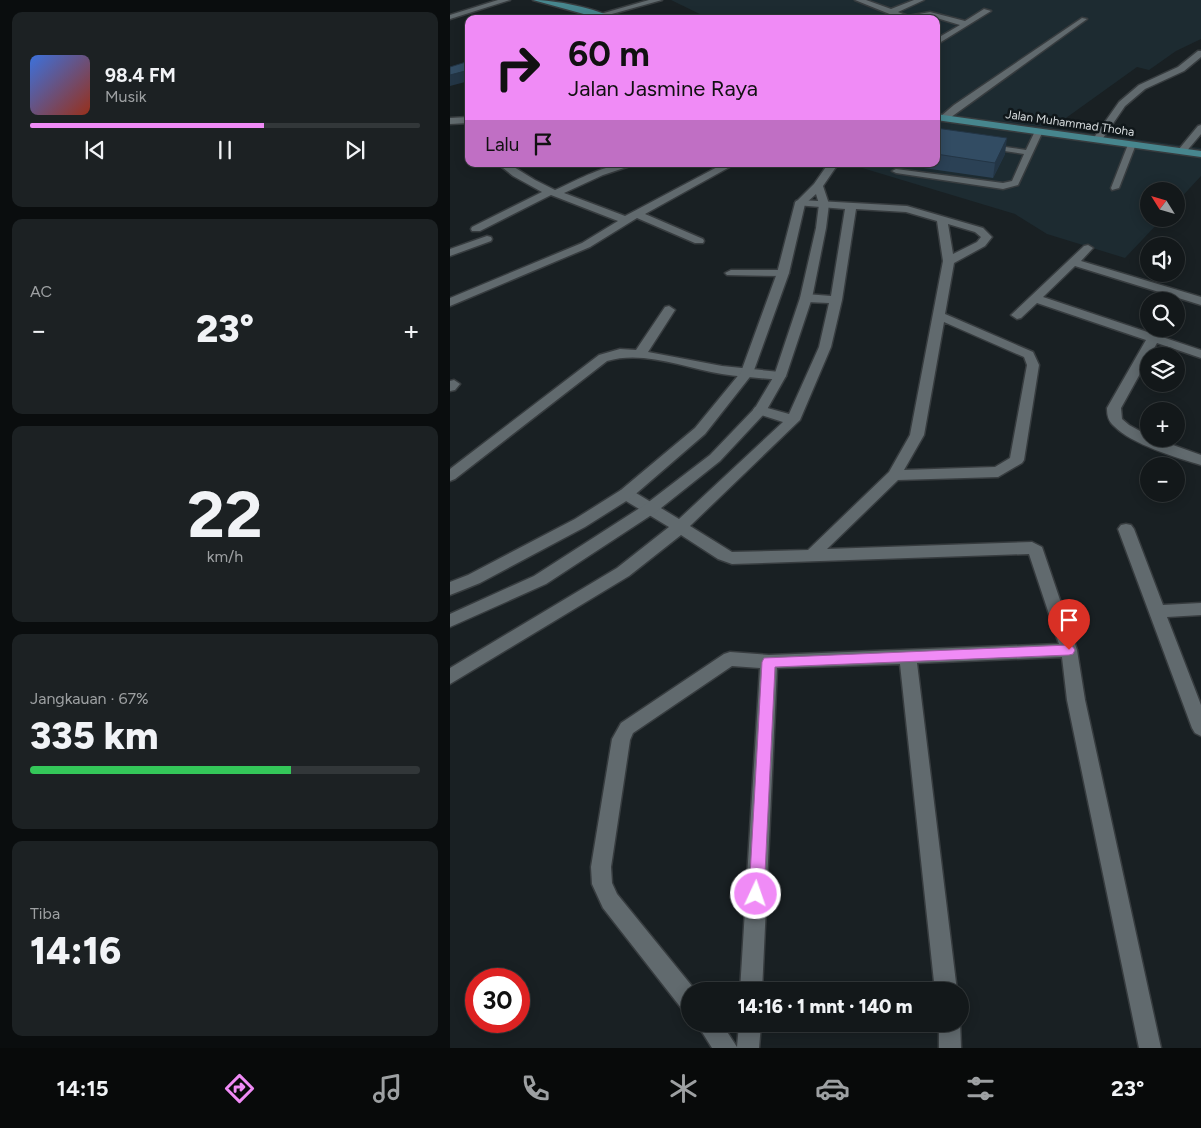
<!DOCTYPE html>
<html lang="id">
<head>
<meta charset="utf-8">
<style>
	:root { --surface:#13181a; --page:#1c2123; --text:#f1f3f6; --muted:#9da0a2; --line:#323739; --accent:#f08bf6 }
	body { margin:0; font-family:Figtree,sans-serif; background:var(--page); color:var(--text); height:100vh; display:flex; flex-direction:column; font-size:19px; white-space:nowrap }
	* { box-sizing:border-box; margin:0 }
	p { font-size:16px; color:var(--muted) }
	.icon { flex:none; width:28px; height:28px; fill:none; stroke:currentColor; stroke-width:2; stroke-linecap:round; stroke-linejoin:round }
	.map { position:relative; flex:1; overflow:hidden }
	.details { display:flex; flex-direction:column; gap:12px; padding:12px; background:#0a0d0e; width:450px }
	.details>* { flex:none }
	.hud { position:absolute; left:15px; top:15px; width:475px; height:152px; border-radius:10px; box-shadow:0 2px 12px #0003,0 0 0 1px var(--line); background:#f08bf6; color:#111; overflow:hidden }
	.needle { width:32px; rotate:307deg }
	.tools { position:absolute; left:690px; top:182px; display:grid; gap:10px }
	.tools a { display:grid; place-items:center; width:45px; height:45px; border-radius:50%; background:var(--surface); box-shadow:0 2px 12px #0003,0 0 0 1px var(--line); font-size:25px }
	.speed { position:absolute; left:15px; top:968px; display:flex; gap:10px; font-size:25px; font-weight:700; text-align:center }
	.speed>* { display:grid; place-content:center; width:65px; height:65px; border-radius:50%; background:var(--surface); box-shadow:0 2px 12px #0003,0 0 0 1px var(--line); line-height:1 }
	.speed .limit { border:8px solid #d22; background:#fff; color:#111 }
	.pin { position:absolute; display:grid; place-items:center; width:42px; height:42px; color:#fff; margin:-51px -21px; border-radius:50% 50% 50% 0; rotate:-45deg; box-shadow:0 0 5px #0007 }
	.pin .icon { rotate:45deg }
	.me { position:absolute; width:55px; margin:-28px; rotate:3deg; stroke-linejoin:round; filter:drop-shadow(0 0 4px #0008) }
	.turn { display:flex; align-items:center; gap:18px; height:105px; padding:0 20px; font-size:22px }
	.turn .icon { width:65px; height:65px; stroke-width:2.5 }
	.turn b { display:block; font-size:35px; line-height:42px }
	.then { display:flex; align-items:center; height:48px; padding:0 20px; background:#0003; gap:10px; font-size:19px }
	.big { font-size:38px; font-weight:800; line-height:1.1 }
	.details .tile { flex:1; display:flex; flex-direction:column; justify-content:center; gap:8px; min-width:0; padding:0 18px; border-radius:10px; background:var(--page) }
	.details .dial { align-items:center; gap:0 }
	.dial b { font-size:65px; line-height:1 }
	.song { display:flex; align-items:center; gap:15px }
	.cover { width:60px; height:60px; border-radius:8px; background:linear-gradient(135deg,hsl(220 70% 55%),hsl(10 70% 35%)) }
	.played { height:5px; border-radius:2px; background:linear-gradient(90deg,var(--accent) 60%,var(--line) 60%) }
	.keys { display:flex; justify-content:space-around; direction:ltr }
	.heat { display:flex; justify-content:space-between; align-items:center; font-size:28px; direction:ltr }
	.charge { height:8px; border-radius:4px; background:linear-gradient(90deg,#34c759 67%,var(--line) 0) }
	.trip { position:absolute; left:231px; top:982px; width:288px; height:50px; border-radius:25px; background:var(--surface); box-shadow:0 2px 12px #0003,0 0 0 1px var(--line); font-weight:800; line-height:50px; text-align:center }
	.menu { display:flex; height:80px; justify-content:space-around; align-items:center; background:#080a0a; color:var(--muted) }
	.menu .icon { width:35px; height:35px }
	.menu .on { color:var(--accent) }
	.menu b { font-size:22px; color:var(--text) }
	main { display:flex; flex:1; min-height:0 }
	.map>svg:first-child { display:block }
	.built { fill:#1d2b31 }
	.lines { fill:none; stroke-linecap:round; stroke-linejoin:round }
	.lane-casing { stroke:#373c3f; stroke-width:3 }
	.street-casing { stroke:#373c3f; stroke-width:3 }
	.secondary-casing { stroke:#373c3f; stroke-width:3 }
	.primary-casing { stroke:#373c3f; stroke-width:3 }
	.lane { fill:#616a6e; fill-rule:evenodd }
	.street { fill:#616a6e; fill-rule:evenodd }
	.secondary { fill:#616a6e; fill-rule:evenodd }
	.primary { fill:#47868e; fill-rule:evenodd }
	.wall { fill:#2b4155 }
	.shaded-wall { fill:#233545 }
	.building { fill:#324c63; stroke:#233545 }
	.route { fill:#f08bf6; stroke:#9c5aa0 }
	.labels { text-anchor:middle; dominant-baseline:central; stroke-width:5; stroke-linejoin:round; paint-order:stroke }
	.far-street-label { font-size:12px; fill:#d7dcde; stroke:#10171a }
</style>
</head>
<body>
<main>
<section class="details">
<div class="tile">
<div class="song"><i class="cover"></i><div><b>98.4 FM</b><p>Musik</p></div></div>
<div class="played"></div>
<div class="keys"><svg class="icon" aria-label="previous" viewBox="0 0 24 24"><path d="M18 5L8 12l10 7zM5 5v14"/></svg><svg class="icon" aria-label="pause" viewBox="0 0 24 24"><path d="M8 5v14M16 5v14"/></svg><svg class="icon" aria-label="next" viewBox="0 0 24 24"><path d="M6 5l10 7-10 7zM19 5v14"/></svg></div>
</div>
<div class="tile"><p>AC</p>
<div class="heat"><a>−</a><b class="big">23°</b><a>+</a></div>
</div>
<div class="tile dial"><b>22</b><p>km/h</p></div>
<div class="tile"><p>Jangkauan · 67%</p><b class="big">335 km</b><div class="charge"></div></div>
<div class="tile"><p>Tiba</p><b class="big">14:16</b></div>
</section>
<div class="map">
<svg width="751" height="1048" viewBox="0 0 751 1048">
	<rect width="100%" height="100%" fill="#192023"/>
	<path class="built" d="M221 0H751V39L726 51 699 70 687 67 602 128 751 148V176L726 203V191H699V219H712L675 258 597 234 565 214 399 164H486V19H260Z"/>
	<g class="lines">
		<defs>
			<g id="lane">
				<path d="M354 17 367 19H351Z"/>
				<path d="M632 18 637 19 497 120H491V116L504 105Z"/>
				<path d="M586 129 593 131 568 185 553 189 446 173 442 171 446 169 553 183 562 181 574 154 541 149 537 147 541 145 576 150Z"/>
				<path d="M679 142 686 144 669 188 662 190 661 188Z"/>
			</g>
			<g id="street">
				<path d="M48 0H60L0 19V15Z"/>
				<path d="M405 0H416L441 9 464 0H474L448 12 458 16 480 12 515 21 534 9 541 11 486 45V39L510 25 480 16 452 19Z"/>
				<path d="M748 51H751V57L734 71 695 89 675 106 651 141H645L643 139 669 102 689 85 728 67Z"/>
				<path d="M19 117V123L0 124V118Z"/>
				<path d="M751 125V134L735 153H729V149L748 126Z"/>
				<path d="M48 164H59L85 180 105 190C130 179 154 164 182 164L180 166 153 175 114 193 175 216 273 164H285L195 214 253 239 254 241 253 243H245L187 218 140 247 0 306V298L132 243 168 221 101 195 30 231H22L21 229 22 227 92 192 63 176Z"/>
				<path d="M350 200 457 206 533 228 542 237 535 246 504 263 495 314 583 352 589 365 574 460 572 463 548 477 448 480 377 549 582 542 592 547 627 650 635 700 711 1048H689L617 700 612 657 467 663 507 991H485L450 664 327 668 312 991H290L310 668 282 666 183 733 180 740 161 867 162 883 167 894 246 991H240V1012L232 1009 153 908 142 884 141 867 162 739 171 723 274 654 280 652 319 655 609 644 579 554 282 564 268 559 231 535 179 576 0 684V668L167 568 219 527 171 498 169 494 171 490H181L229 519 333 422 305 413 303 410 305 407 310 406 339 414 369 347 379 303 356 302 350 298 356 294 381 296 395 209 346 205 345 203 346 201ZM406 209 456 212 487 221 493 261 460 435 439 472 358 550 282 552 240 526 350 420 381 347 392 300ZM498 224 525 232 531 237 527 242 503 254ZM494 322 574 357 577 365 560 458 545 467 454 470 474 435Z"/>
				<path d="M37 236 41 237 42 239 41 241 0 256V249Z"/>
				<path d="M638 245 643 248 631 261 751 297V305L625 266 593 297 751 350V358L707 343 671 408 672 419 679 425 699 436V439H706L751 455V465C727 458 681 444 664 426 658 421 657 415 657 408L696 340 587 303 571 318 567 319 561 315 634 246Z"/>
				<path d="M281 270H333L339 273 333 276 277 275 275 273Z"/>
				<path d="M219 306 225 310 198 352 272 366 330 372 336 376 330 380C311 378 291 377 272 374 235 368 194 350 157 361L5 479 0 481V469L149 355 170 349 186 350 215 307Z"/>
				<path d="M4 380 10 384 5 390 0 391V381Z"/>
				<path d="M676 524 681 525 684 529 713 605 751 603V615L717 617 751 705V736L745 733 742 728 668 529 671 525Z"/>
				<path d="M510 1021 511 1048H489V1024H510Z"/>
				<path d="M247 1024H272L287 1047 289 1024H311L309 1048H262Z"/>
			</g>
			<g id="secondary">
				<path d="M199 0H212L151 17 147 15Z"/>
				<path d="M378 164H388L373 186 379 204 376 228 362 298 336 376 315 413 270 461 206 512 96 584 0 627V614L84 576 196 504 260 455 305 408 324 376 350 298 366 228 369 204 366 194 355 204 339 273 303 373 255 434 181 498 135 527 30 583 0 595V582L18 575 125 519 171 490 245 428 291 372 327 273 345 203 364 184Z"/>
			</g>
			<g id="primary">
				<path d="M83 0C104 0 147 8 165 19H152Z"/>
				<path d="M486 114 751 151V157L486 120Z"/>
			</g>
		</defs>
		<use href="#lane" class="lane-casing"/>
		<use href="#street" class="street-casing"/>
		<use href="#secondary" class="secondary-casing"/>
		<use href="#primary" class="primary-casing"/>
		<use href="#lane" class="lane"/>
		<use href="#street" class="street"/>
		<use href="#secondary" class="secondary"/>
		<use href="#primary" class="primary"/>
	</g>
	<path class="wall" d="M486 128 555 154 543 178 446 164H486Z"/>
	<g class="shaded-wall">
		<path d="M19 70V81L0 86V75Z"/>
		<path d="M557 138 555 154 543 178 545 163Z"/>
	</g>
	<g class="building">
		<path d="M16 62 19 64V70L0 75V67Z"/>
		<path d="M486 128 557 138 545 163 486 154Z"/>
	</g>
	<path class="route" d="M619 645 623 647 625 650 623 654 619 655 325 667 314 894 312 900 306 902 301 900 299 894 312 662 314 658Z"/>
	<g class="labels">
		<g class="far-street-label">
			<text transform="translate(620 123) rotate(8)">Jalan Muhammad Thoha</text>
		</g>
	</g>
</svg>
<div class="tools">
<a><svg class="needle" viewBox="-14 -14 28 28"><path d="M0-13l5 13h-10z" fill="#e53935"/><path d="M0 13l5-13h-10z" fill="#9da0a2"/></svg></a>
<a><svg class="icon" aria-label="sound" viewBox="0 0 24 24"><path d="M4 9h4l5-4v14l-5-4H4zM17 9q2 3 0 6"/></svg></a>
<a><svg class="icon" aria-label="search" viewBox="0 0 24 24"><circle cx="10" cy="10" r="6"/><path d="M15 15l6 6"/></svg></a>
<a><svg class="icon" aria-label="layers" viewBox="0 0 24 24"><path d="M12 4l9 5-9 5-9-5zM3 14l9 5 9-5"/></svg></a>
<a>+</a>
<a>−</a>
</div>
<div class="speed"><div class="limit">30</div></div>
<div class="pin" style="left:619px;top:650px;background:#d93025"><svg class="icon" aria-label="arrive" viewBox="0 0 24 24"><path d="M6 21V4h12l-3 4 3 4H6"/></svg></div>
<svg class="me" style="left:306px;top:894px" viewBox="-20 -20 40 40"><circle r="17" fill="#f08bf6" stroke="#fff" stroke-width="3"/><path d="M0-11L8 9 0 5-8 9z" fill="#fff"/></svg>
<div class="trip">14:16 · 1 mnt · 140 m</div>
<div class="hud">
<div class="turn"><svg class="icon" aria-label="right" viewBox="0 0 24 24"><path d="M7 20v-9h11M14 6l5 5-5 5"/></svg><div><b>60 m</b>Jalan Jasmine Raya</div></div>
<div class="then">Lalu<svg class="icon" aria-label="arrive" viewBox="0 0 24 24"><path d="M6 21V4h12l-3 4 3 4H6"/></svg></div>
</div>
</div>
</main>
<nav class="menu">
<b>14:15</b>
<svg class="icon on" aria-label="directions" viewBox="0 0 24 24"><path d="M12 3l9 9-9 9-9-9zM9 14v-3h6M13 9l2 2-2 2"/></svg>
<svg class="icon" aria-label="music" viewBox="0 0 24 24"><path d="M9 18V5l10-2v13"/><circle cx="6" cy="18" r="3"/><circle cx="16" cy="16" r="3"/></svg>
<svg class="icon" aria-label="phone" viewBox="0 0 24 24"><path d="M5 4h4l2 5-3 2q2 4 5 5l2-3 5 2v4C11 20 4 13 5 4z"/></svg>
<svg class="icon" aria-label="climate" viewBox="0 0 24 24"><path d="M12 3v18M4 7l16 10M4 17L20 7"/></svg>
<svg class="icon" aria-label="car" viewBox="0 0 24 24"><path d="M5 17H2v-5l4-1 3-4h7l3 4 3 1v5h-3M9 17h6M6 11h13"/><circle cx="7" cy="17" r="2"/><circle cx="17" cy="17" r="2"/></svg>
<svg class="icon" aria-label="filters" viewBox="0 0 24 24"><path d="M4 7h16M4 17h16"/><circle cx="9" cy="7" r="2"/><circle cx="15" cy="17" r="2"/></svg>
<b>23°</b>
</nav>
</body>
</html>
